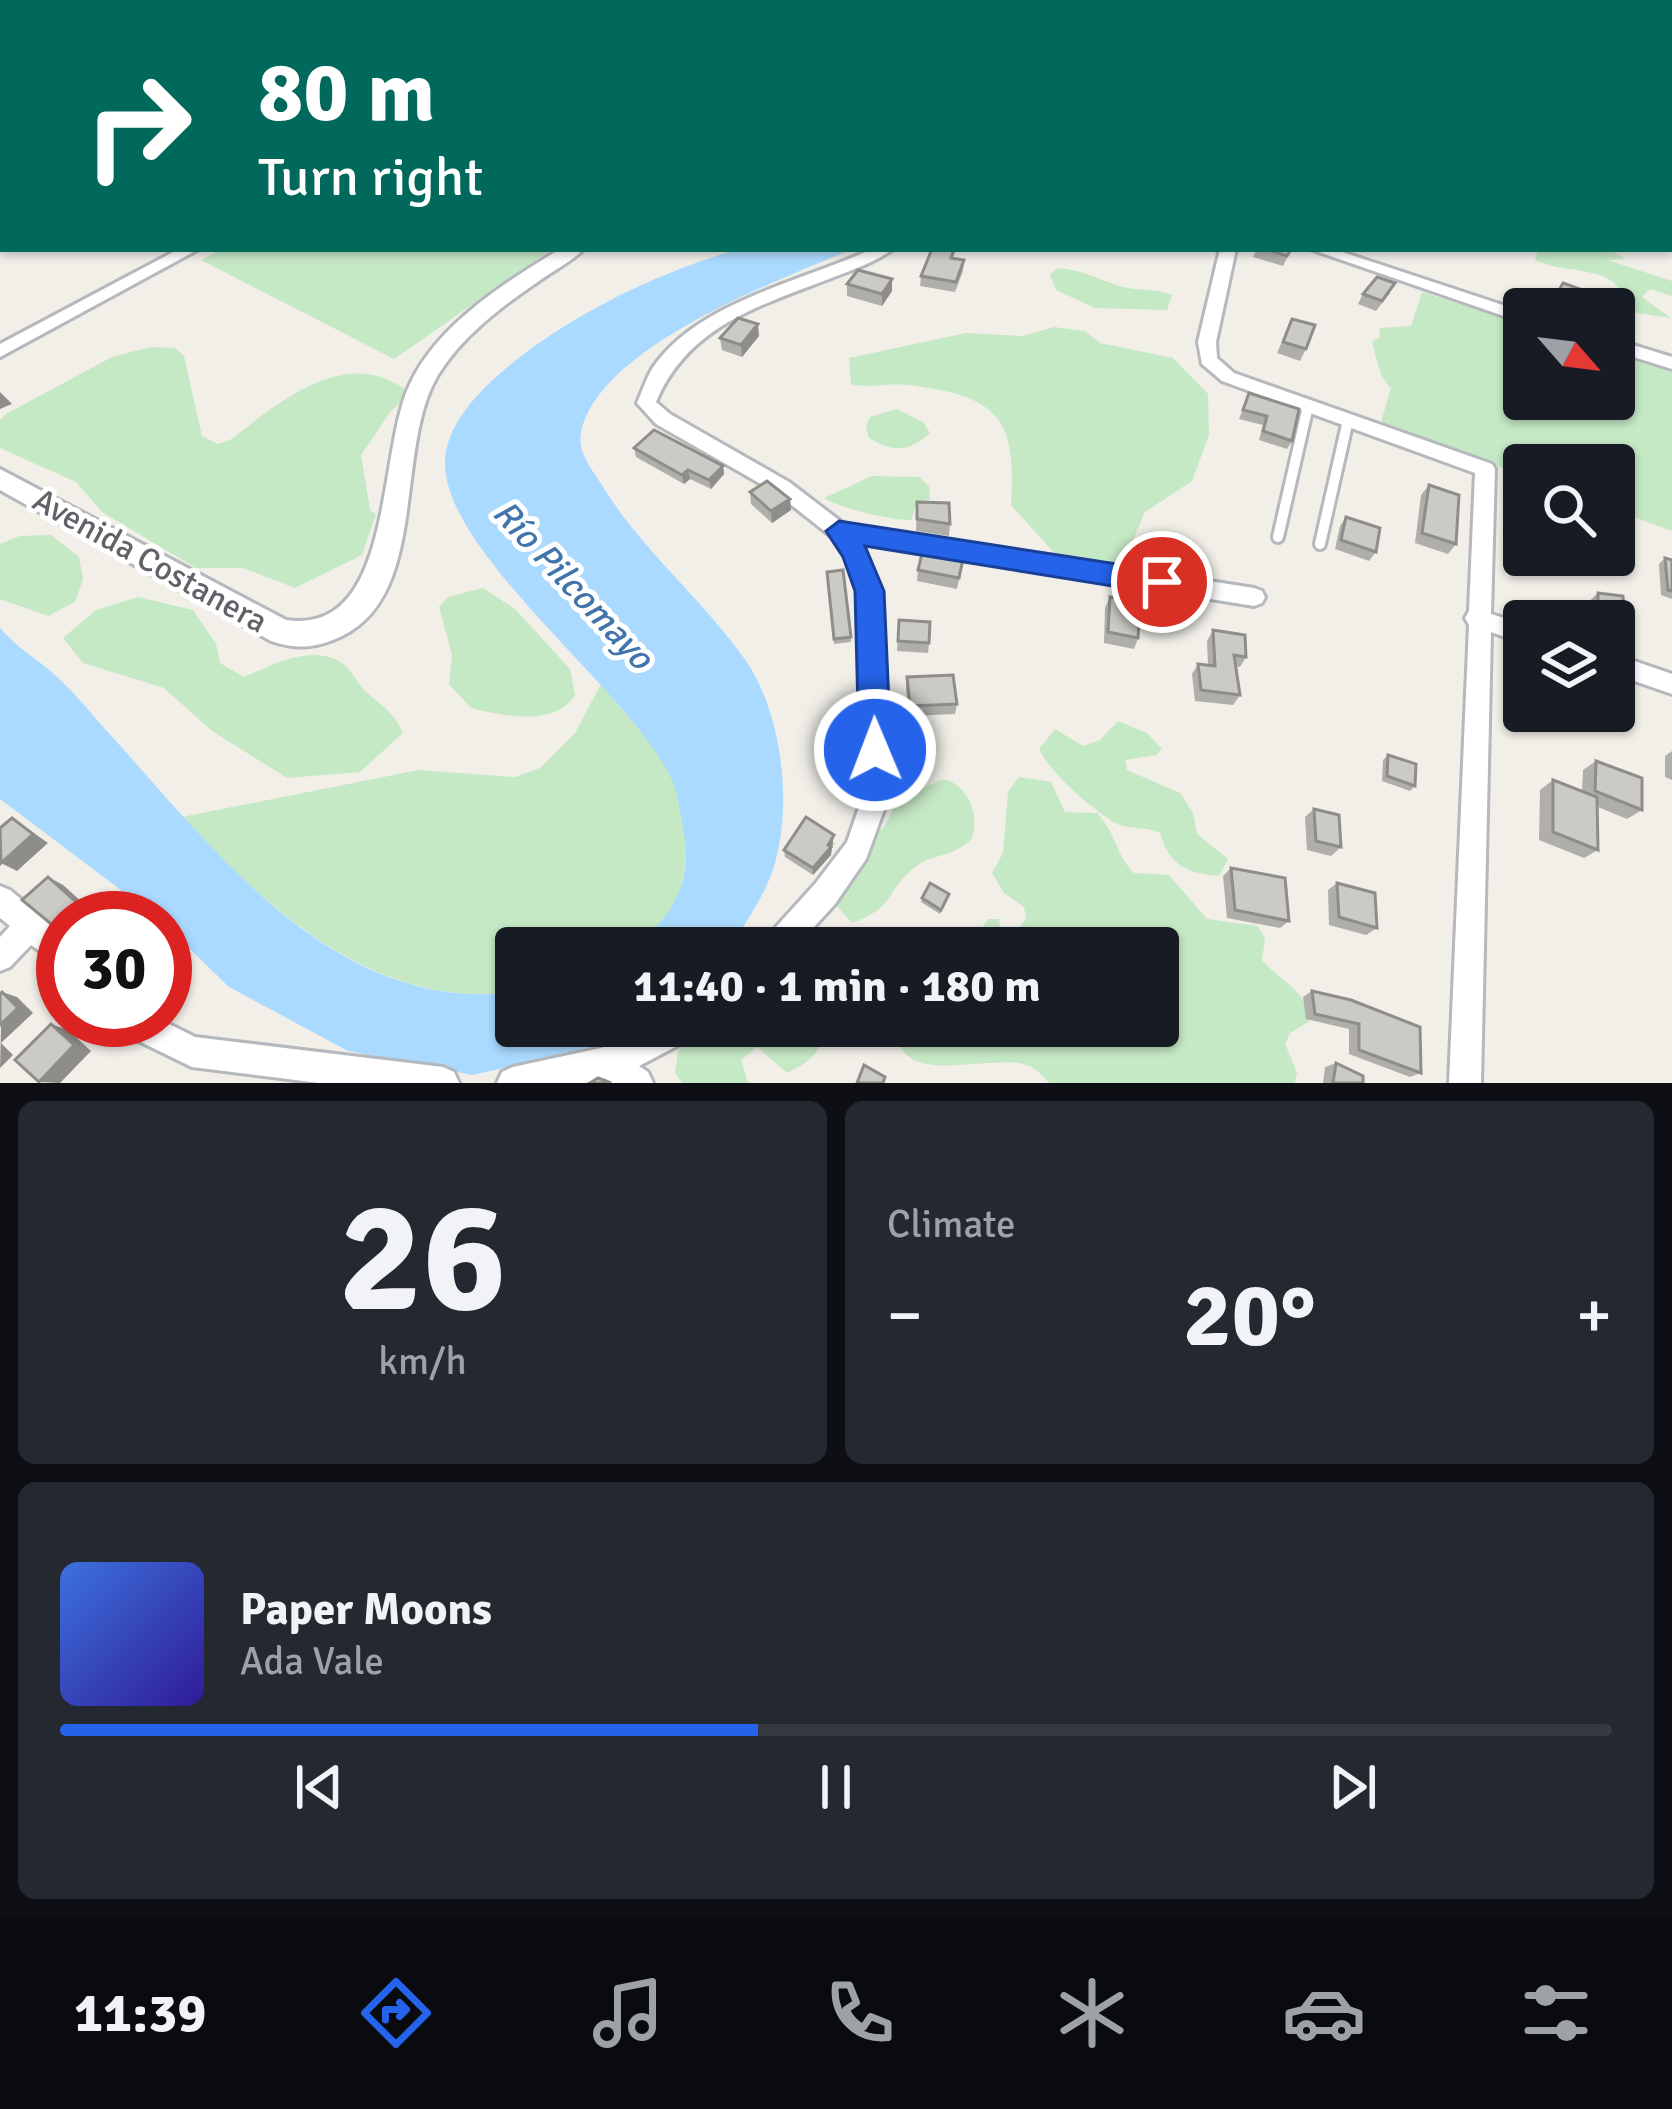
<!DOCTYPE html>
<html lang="en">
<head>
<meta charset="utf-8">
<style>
	:root { --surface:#171b24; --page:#242831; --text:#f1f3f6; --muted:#9ea1a6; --line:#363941; --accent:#2563eb }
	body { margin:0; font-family:Signika,sans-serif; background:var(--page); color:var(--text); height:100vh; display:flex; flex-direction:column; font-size:45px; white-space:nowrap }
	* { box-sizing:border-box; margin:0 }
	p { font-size:39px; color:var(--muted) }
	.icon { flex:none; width:66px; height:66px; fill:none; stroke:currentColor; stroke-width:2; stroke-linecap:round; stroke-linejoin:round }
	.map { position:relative; height:1083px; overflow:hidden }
	.details { display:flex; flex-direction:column; gap:18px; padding:18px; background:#0d0f14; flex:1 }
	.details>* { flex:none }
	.hud { position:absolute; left:0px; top:0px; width:1674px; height:252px; box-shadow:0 3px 9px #0004; background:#00695c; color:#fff; overflow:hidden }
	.needle { width:78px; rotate:118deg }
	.buttons { position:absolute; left:1503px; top:288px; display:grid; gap:24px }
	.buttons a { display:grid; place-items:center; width:132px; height:132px; border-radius:12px; background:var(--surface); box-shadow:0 3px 9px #0004; font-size:60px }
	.speed { position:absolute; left:36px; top:891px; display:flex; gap:24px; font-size:60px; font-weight:700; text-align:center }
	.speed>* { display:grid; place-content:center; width:156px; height:156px; border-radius:50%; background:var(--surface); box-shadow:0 3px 9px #0004; line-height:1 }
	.speed .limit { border:18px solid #d22; background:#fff; color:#111 }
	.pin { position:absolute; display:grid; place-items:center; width:102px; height:102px; color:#fff; margin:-51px; border:6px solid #fff; border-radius:50%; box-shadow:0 3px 12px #0007 }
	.me { position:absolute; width:132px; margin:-66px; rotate:359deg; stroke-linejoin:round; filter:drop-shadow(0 0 9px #0008) }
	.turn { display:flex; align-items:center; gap:42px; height:252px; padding:0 60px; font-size:54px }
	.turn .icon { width:156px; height:156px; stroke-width:2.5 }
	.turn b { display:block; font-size:84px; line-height:102px }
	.big { font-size:90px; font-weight:700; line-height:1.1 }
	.details .card { flex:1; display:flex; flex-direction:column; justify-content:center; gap:18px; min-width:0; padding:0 42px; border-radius:18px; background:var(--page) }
	.details .dial { align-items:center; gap:0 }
	.dial b { font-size:156px; line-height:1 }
	.song { display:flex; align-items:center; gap:36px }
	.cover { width:144px; height:144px; border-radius:18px; background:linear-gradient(135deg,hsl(220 70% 55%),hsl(250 70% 35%)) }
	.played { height:12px; border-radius:6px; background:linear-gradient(90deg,var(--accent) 45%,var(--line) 45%) }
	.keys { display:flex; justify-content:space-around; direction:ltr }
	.heat { display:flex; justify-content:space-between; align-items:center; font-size:66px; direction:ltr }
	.details .tiles { flex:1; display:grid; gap:18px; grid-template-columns:1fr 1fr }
	.card:last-child { grid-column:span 2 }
	.trip { position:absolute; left:495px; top:927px; width:684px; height:120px; border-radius:12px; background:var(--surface); box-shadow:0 3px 9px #0004; font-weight:700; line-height:120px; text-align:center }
	.menu { display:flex; height:192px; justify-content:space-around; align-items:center; background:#090b0e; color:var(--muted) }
	.menu .icon { width:84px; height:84px }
	.menu .selected { color:var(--accent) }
	.menu b { font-size:54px; color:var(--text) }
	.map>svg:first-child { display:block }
	.green { fill:#c5e8c5 }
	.water { fill:#aadaff }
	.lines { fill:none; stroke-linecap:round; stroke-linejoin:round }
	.service-casing { stroke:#b5b8bc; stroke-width:16 }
	.minor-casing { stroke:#b5b8bc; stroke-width:6 }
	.tertiary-casing { stroke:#b5b8bc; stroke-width:6 }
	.service { stroke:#fff; stroke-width:10 }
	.minor { fill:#fff; fill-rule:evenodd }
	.tertiary { fill:#fff; fill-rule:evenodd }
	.wall { fill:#afaea9 }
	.shaded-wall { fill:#8f8d8a }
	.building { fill:#cccac5; stroke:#8f8d8a; stroke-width:3 }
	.route { fill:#2563eb; stroke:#184099; stroke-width:3 }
	.labels { text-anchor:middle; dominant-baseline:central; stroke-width:10; stroke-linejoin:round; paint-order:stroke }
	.street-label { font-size:33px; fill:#5f6368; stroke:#fff }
	.water-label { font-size:36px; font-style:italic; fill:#4174aa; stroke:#fff }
</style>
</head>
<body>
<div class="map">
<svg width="1672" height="1083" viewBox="0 0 1672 1083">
	<rect width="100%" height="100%" fill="#f1efe8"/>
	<g class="green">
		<path d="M221 249H552L394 359 201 260Z"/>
		<path d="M1538 249C1565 249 1604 242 1625 259L1607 260 1672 281V296L1650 289 1642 297 1671 318 1615 310 1610 300 1619 288C1603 266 1564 274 1535 260Z"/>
		<path d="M1057 268C1084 270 1099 280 1123 287 1140 291 1155 288 1172 295L1167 310 1095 308 1056 290 1050 275Z"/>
		<path d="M1422 292 1524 324V399H1614V353L1672 372V531L1614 510V465H1524V476L1381 422 1391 388C1378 376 1377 357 1372 342L1380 337 1379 328 1411 326Z"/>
		<path d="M1054 327 1085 331 1100 343 1173 358 1208 394 1209 435 1192 481 1145 512 1129 549 1111 573 1076 577 1011 505C1018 417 996 395 907 385 887 382 875 389 851 384L849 358 966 333 1023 336Z"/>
		<path d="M151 347 175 348 184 356 202 436 218 444 230 440C279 403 344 345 406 390L405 399 391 411 361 455 370 510 376 514 362 555 295 588 243 568H196L102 512 76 482 0 448V420L6 414 112 357Z"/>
		<path d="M897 409 923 422 930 433C908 452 895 453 869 438L866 427 870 417Z"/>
		<path d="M872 476 919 477 929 486 930 499 916 505 911 520C898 522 835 507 824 498Z"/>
		<path d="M51 535 79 557 83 579 75 602 48 616 0 599V544L20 536Z"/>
		<path d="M483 588 515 609 570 669 575 695C556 727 503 716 471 708L449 684 452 655 439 607 448 597Z"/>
		<path d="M138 597 193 610 216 644 220 663 244 677C273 665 311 643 342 663 353 670 357 684 366 692 383 707 394 712 403 733L360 772 287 778 212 731 164 688 83 663 63 638 96 610Z"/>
		<path d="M601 684C623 714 659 746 673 781 694 832 694 918 636 946 620 954 539 948 516 948V992C376 1010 271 912 182 817L419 770 515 777 540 768 575 733Z"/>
		<path d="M1118 721 1147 733 1162 749 1156 755 1125 760 1127 770 1180 793 1193 813 1197 834 1228 859 1219 876C1186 873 1169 865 1160 833 1146 826 1126 830 1113 822 1088 805 1054 777 1039 749L1055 729 1083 746 1100 740Z"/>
		<path d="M1019 777 1051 782 1065 812 1097 813C1117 834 1115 854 1134 873L1169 875 1207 919 1258 926 1265 938 1262 960C1282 983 1306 989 1310 1021L1290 1033 1285 1044 1297 1072 1295 1083H1049C1043 1076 1036 1068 1026 1065 996 1054 914 1083 900 1045 898 1038 900 1032 899 1026H1158V948H928C941 921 953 933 975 938L988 919H999L1001 933 1012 938 1026 918 1024 907 1004 893 992 873 1003 853 1008 792Z"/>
		<path d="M943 779C968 785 980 814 972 838 955 858 931 853 914 868 885 891 896 907 852 923L837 906 867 841 884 827 898 800Z"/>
		<path d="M694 1026H824C824 1052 808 1063 787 1073L757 1047 741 1060 748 1083H682L675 1073 678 1051Z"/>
	</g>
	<g class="water">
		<path d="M738 249H852C781 280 598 346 581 433 577 454 595 473 605 490 644 552 702 599 744 658 781 710 792 798 776 859 769 890 746 921 730 948H634C677 912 694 879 682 822 679 808 678 791 671 778 628 689 448 557 445 465 444 421 488 382 520 357 584 308 661 272 738 249Z"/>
		<path d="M0 628C16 647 37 659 55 675 73 691 89 711 105 729 214 848 333 1015 516 992V1026H640L590 1047 473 1075 348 1051 229 987 165 925V918H158L0 799Z"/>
	</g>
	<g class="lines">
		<defs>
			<g id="service">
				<path d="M1278 537 1308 406"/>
				<path d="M1320 544 1348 420"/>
			</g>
			<g id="minor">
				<rect x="1671" y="167" width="1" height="8"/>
				<path d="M179 249H199L0 357V344Z"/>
				<path d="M872 249H893C876 262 854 269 834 277 762 305 688 325 656 402L670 414 789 482 844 524 1254 588 1262 591 1265 597 1262 603 1254 606 859 542 880 591 889 796 866 859 835 904 795 948H762L766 938 815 884 847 842 863 796 858 591 846 556 832 537 775 492 656 424 637 403C642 392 646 379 652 369 696 302 804 281 872 249Z"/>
				<path d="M1220 249H1236L1216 342 1217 358 1234 373 1492 464 1495 469 1491 614 1524 624V644L1491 632 1481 1083H1449L1469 625 1465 618 1469 611 1475 473 1222 381 1202 364 1198 342Z"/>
				<path d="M1310 249H1333L1524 312V323Z"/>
				<path d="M1614 339 1672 357V369L1614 351Z"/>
				<path d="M1614 654 1672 674V694L1614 674Z"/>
				<path d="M0 886 10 890 63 934V967L31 945 10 967 0 971V937L10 926 0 918Z"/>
				<path d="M114 1020H161L195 1037 443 1067 454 1072 459 1083H319L192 1067 118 1031Z"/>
				<path d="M656 1026H698L694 1037 639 1066 648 1072 653 1083H611L604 1078 585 1083H497L502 1072 513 1067 601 1048Z"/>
			</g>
			<path id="tertiary" d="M560 249H584C571 262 554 270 539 281 502 306 462 336 438 375 394 447 429 594 342 636 317 648 297 650 271 641L0 490V469L286 620C395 636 377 451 410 384 438 324 506 282 560 249Z"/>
		</defs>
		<use href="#service" class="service-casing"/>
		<use href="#minor" class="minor-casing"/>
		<use href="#tertiary" class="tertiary-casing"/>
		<use href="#service" class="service"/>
		<use href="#minor" class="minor"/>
		<use href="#tertiary" class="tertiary"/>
	</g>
	<g class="wall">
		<path d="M932 249H956L953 259 964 260 963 271 955 292 920 286 921 276Z"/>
		<path d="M1257 249H1291L1283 266 1253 257Z"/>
		<path d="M892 279V291L882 306 847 296V284Z"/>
		<path d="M1563 283 1580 289 1569 309H1547Z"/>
		<path d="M1390 293 1376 311 1358 304 1363 294Z"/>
		<path d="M1292 319 1306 349 1300 361 1277 353Z"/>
		<path d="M759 336 742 357 722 350 720 338Z"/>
		<path d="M1249 393 1292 441 1287 449 1259 440 1263 425 1239 419Z"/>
		<path d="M634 448 723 466 724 474 711 489 690 479 684 484 636 457Z"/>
		<path d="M1429 485 1456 544 1448 554 1415 543 1421 495Z"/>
		<path d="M750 492 790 499 791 510 772 523 751 504Z"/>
		<path d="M917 502 950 524 949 536 916 531Z"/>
		<path d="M1346 517 1376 552 1369 561 1335 549 1340 526Z"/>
		<path d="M964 554 957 589 917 581 918 570Z"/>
		<path d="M1665 558 1672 560V599L1661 595 1659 564Z"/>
		<path d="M827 572 851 637V642L834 644Z"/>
		<path d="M1598 593 1625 629 1614 638V621H1586V604Z"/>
		<path d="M1110 597 1138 638 1134 649 1104 643 1105 608Z"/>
		<path d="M899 620 929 643 928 653 897 651Z"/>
		<path d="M1213 630 1246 657 1240 667 1235 666 1240 695 1233 705 1195 701 1192 674 1198 664 1208 665 1207 641Z"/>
		<path d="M907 677 957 704 955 714 909 716 906 688Z"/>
		<path d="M1672 751V780L1665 777V756Z"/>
		<path d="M1388 755 1415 786 1410 791 1382 781 1383 760Z"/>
		<path d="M1596 761 1642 810 1627 819 1598 807V850L1584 858 1539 840 1540 790 1553 780 1582 791 1583 770Z"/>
		<path d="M858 780 850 802 832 794V789Z"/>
		<path d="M1314 809 1341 847 1331 856 1307 850 1305 817Z"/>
		<path d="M835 843 831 847V855L813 875 785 857 784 850Z"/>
		<path d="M1231 868 1289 921 1280 928 1227 918 1223 876Z"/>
		<path d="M1337 883 1377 928 1366 935 1329 925 1328 890Z"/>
		<path d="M922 898H947L940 914 921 902Z"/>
		<path d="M1312 991 1351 1000 1421 1073 1410 1077 1349 1054V1029L1306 1019 1303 997Z"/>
		<path d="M830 1026H864L853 1045 830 1029Z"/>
		<path d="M1336 1063 1363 1083H1323L1325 1067Z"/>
	</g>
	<g class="shaded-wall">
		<path d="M892 279V291L882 306V294Z"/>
		<path d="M758 324 759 336 742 357 741 345Z"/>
		<path d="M0 392 12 404 0 409Z"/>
		<path d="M723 466 724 474 711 489 709 480Z"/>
		<path d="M688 470 690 479 684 484 682 475Z"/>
		<path d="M790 499 791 510 772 523 771 511Z"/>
		<path d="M12 818 48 843 17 871 1 863Z"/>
		<path d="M834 835 831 855 813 875V868Z"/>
		<path d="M48 877 63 885 100 918H79Z"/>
		<path d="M2 992 17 997 33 1013 1 1043 13 1055 0 1068Z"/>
		<path d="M51 1024 68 1030 91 1051 60 1083 39 1082Z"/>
	</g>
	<g class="building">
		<path d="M932 249H954L951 258 964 260 956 282 921 276Z"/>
		<path d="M1265 249H1291L1287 256Z"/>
		<path d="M858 270 892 279 882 294 847 284Z"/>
		<path d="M1377 277 1395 283 1382 301 1363 294Z"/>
		<path d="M1563 283 1580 289 1570 308 1553 301Z"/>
		<path d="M738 318 758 324 741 345 720 338Z"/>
		<path d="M1292 319 1315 325 1306 349 1283 342Z"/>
		<path d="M1249 393 1299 409 1292 441 1263 431 1267 416 1243 410Z"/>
		<path d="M654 430 723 466 709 480 688 470 682 475 634 448Z"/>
		<path d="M767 481 790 499 771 511 750 492Z"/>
		<path d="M1429 485 1459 495 1456 544 1422 533Z"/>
		<path d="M917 502 949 503 950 524 917 519Z"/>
		<path d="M1346 517 1380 528 1376 552 1341 540Z"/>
		<path d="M924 546 964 554 959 578 918 570Z"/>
		<path d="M1665 558 1672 560V591L1668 590Z"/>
		<path d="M843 570 851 637 834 639 827 572Z"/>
		<path d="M1598 593 1623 596 1625 629 1614 625V621L1598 620Z"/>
		<path d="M1110 597 1140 602 1138 638 1108 632Z"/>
		<path d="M899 620 930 622 929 643 898 641Z"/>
		<path d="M1213 630 1245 635 1246 657 1234 655 1240 695 1201 690 1198 664 1215 666Z"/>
		<path d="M953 675 957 704 910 706 907 677Z"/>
		<path d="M1388 755 1416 764 1415 786 1387 776Z"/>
		<path d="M1596 761 1642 778V810L1595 791Z"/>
		<path d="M840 773 858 780 850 797 832 789Z"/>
		<path d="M1553 780 1597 797 1598 850 1553 832Z"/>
		<path d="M1314 809 1339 815 1341 847 1316 841Z"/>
		<path d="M806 817 834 835 828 845 831 847 813 868 784 850Z"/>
		<path d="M12 818 33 834 1 863 0 828Z"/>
		<path d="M1231 868 1285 878 1289 921 1235 910Z"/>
		<path d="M48 877 86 911 79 918H63V933L58 937 50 923 22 900Z"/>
		<path d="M930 883 949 894 941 910 922 898Z"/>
		<path d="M1337 883 1375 893 1377 928 1339 917Z"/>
		<path d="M1312 991 1351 1000 1420 1027 1421 1073 1359 1050V1024L1315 1014Z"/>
		<path d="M2 992 18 1008 0 1025V994Z"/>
		<path d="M51 1024 74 1045 39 1082 15 1060Z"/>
		<path d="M834 1026H861L853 1040Z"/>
		<path d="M1336 1063 1363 1076V1083H1333Z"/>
		<path d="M864 1065 885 1077 883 1083H857Z"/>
		<path d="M598 1078 611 1083H590Z"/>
	</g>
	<linearGradient id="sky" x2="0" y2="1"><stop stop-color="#8fc3f1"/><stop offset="0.43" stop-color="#f9f8f5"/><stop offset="1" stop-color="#f9f8f5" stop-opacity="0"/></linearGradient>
	<rect width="1672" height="266" fill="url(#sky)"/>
	<path class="route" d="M839 521 1162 571 1172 574 1176 582 1172 590 1162 594 865 546 884 591 891 750 886 761 875 765 863 761 859 750 855 591 843 557 826 531Z"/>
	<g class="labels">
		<g class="street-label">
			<text transform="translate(150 561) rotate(29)">Avenida Costanera</text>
		</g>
		<g class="water-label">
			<text transform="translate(573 585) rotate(47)">Río Pilcomayo</text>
		</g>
	</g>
</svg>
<div class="buttons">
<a><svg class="needle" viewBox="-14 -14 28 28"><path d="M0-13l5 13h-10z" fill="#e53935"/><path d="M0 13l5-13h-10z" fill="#9ea1a6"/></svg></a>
<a><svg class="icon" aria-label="search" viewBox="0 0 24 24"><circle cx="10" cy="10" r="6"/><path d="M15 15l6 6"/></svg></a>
<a><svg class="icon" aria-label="layers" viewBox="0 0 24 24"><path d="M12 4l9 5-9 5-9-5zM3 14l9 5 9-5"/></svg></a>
</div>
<div class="speed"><div class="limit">30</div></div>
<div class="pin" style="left:1162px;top:582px;background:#d93025"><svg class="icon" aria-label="arrive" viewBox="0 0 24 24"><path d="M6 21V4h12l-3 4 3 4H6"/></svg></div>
<svg class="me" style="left:875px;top:750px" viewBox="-20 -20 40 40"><circle r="17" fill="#2563eb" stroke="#fff" stroke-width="3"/><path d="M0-11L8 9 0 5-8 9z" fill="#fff"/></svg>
<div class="trip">11:40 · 1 min · 180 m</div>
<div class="hud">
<div class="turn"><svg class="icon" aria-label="right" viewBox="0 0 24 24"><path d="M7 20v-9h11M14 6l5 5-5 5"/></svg><div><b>80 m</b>Turn right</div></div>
</div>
</div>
<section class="details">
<div class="tiles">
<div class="card dial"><b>26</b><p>km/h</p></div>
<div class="card"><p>Climate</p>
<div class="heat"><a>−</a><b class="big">20°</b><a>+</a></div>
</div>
<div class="card">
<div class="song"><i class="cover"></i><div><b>Paper Moons</b><p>Ada Vale</p></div></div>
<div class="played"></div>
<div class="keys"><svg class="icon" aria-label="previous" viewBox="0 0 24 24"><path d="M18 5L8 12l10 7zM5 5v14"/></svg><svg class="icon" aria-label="pause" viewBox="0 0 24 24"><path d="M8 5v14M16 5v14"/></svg><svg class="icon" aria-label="next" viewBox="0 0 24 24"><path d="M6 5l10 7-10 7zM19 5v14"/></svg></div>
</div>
</div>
</section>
<nav class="menu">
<b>11:39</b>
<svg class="icon selected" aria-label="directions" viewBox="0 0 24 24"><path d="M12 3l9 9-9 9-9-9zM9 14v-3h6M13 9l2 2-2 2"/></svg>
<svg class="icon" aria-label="music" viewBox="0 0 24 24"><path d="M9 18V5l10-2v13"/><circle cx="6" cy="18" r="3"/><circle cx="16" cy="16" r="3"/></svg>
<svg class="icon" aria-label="phone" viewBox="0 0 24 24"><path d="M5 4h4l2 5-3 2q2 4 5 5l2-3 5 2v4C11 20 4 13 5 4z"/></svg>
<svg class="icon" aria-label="climate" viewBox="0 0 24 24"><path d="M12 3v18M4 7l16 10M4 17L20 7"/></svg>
<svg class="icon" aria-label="car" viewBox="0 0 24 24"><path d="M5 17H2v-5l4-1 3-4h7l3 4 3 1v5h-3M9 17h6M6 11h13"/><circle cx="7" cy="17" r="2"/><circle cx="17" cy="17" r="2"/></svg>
<svg class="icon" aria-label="filters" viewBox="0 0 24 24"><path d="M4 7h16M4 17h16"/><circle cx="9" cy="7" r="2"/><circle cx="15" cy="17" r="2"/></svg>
</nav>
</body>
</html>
